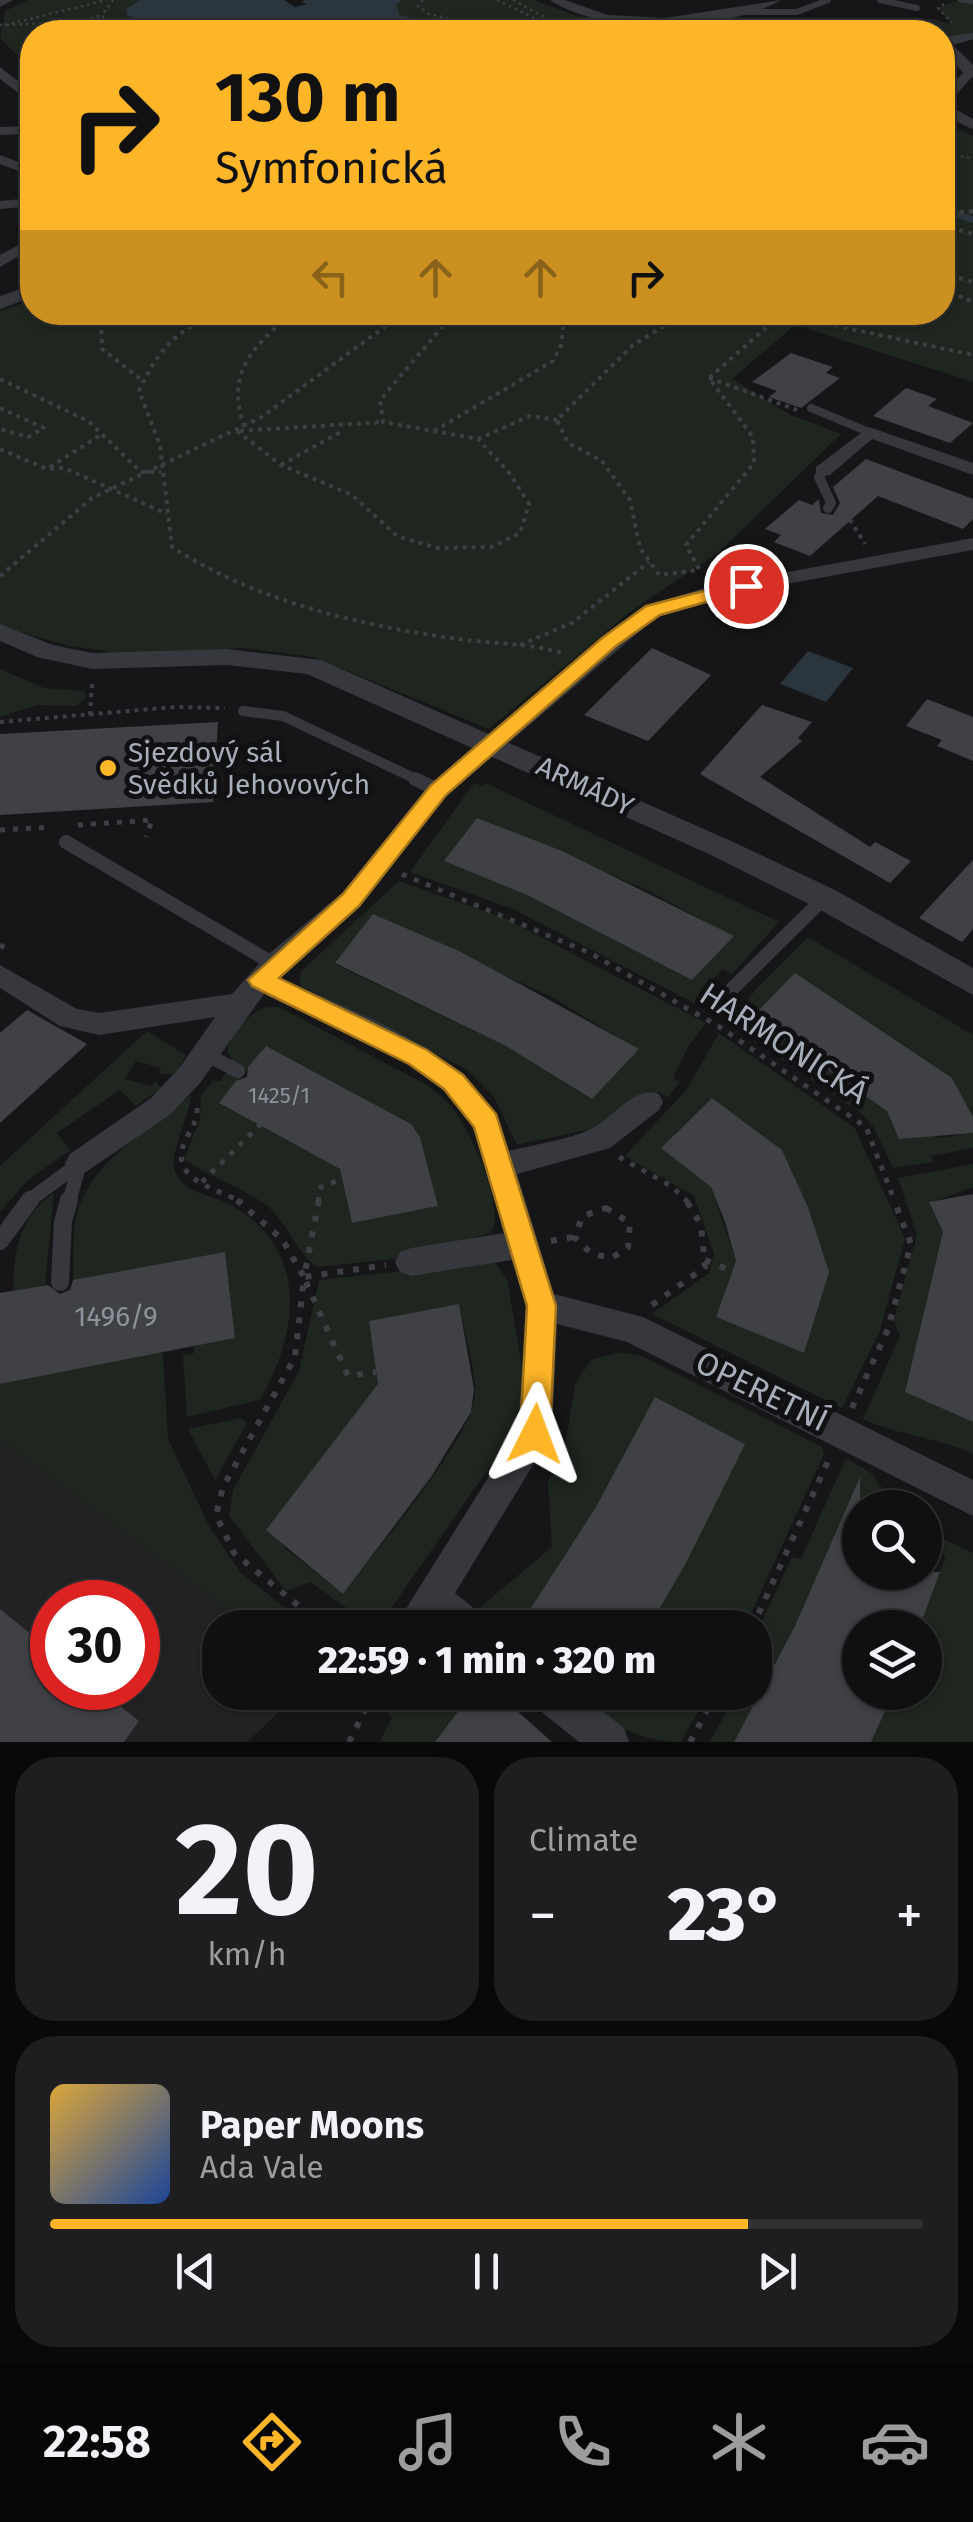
<!DOCTYPE html>
<html lang="en">
<head>
<meta charset="utf-8">
<style>
	:root { --surface:#101012; --page:#1e1e20; --text:#f1f3f6; --muted:#9c9d9f; --line:#303032; --accent:#feb528 }
	body { margin:0; font-family:"Fira Sans",sans-serif; background:var(--page); color:var(--text); height:100vh; display:flex; flex-direction:column; font-size:38px; white-space:nowrap }
	* { box-sizing:border-box; margin:0 }
	p { font-size:32px; color:var(--muted) }
	.icon { flex:none; width:55px; height:55px; fill:none; stroke:currentColor; stroke-width:2; stroke-linecap:round; stroke-linejoin:round }
	.map { position:relative; height:1742px; overflow:hidden }
	.sheet { display:flex; flex-direction:column; gap:15px; padding:15px; background:#09090a; flex:1 }
	.sheet>* { flex:none }
	.guide { position:absolute; left:20px; top:20px; width:935px; height:305px; border-radius:40px; box-shadow:0 2px 8px #0004,0 0 0 2px var(--line); background:#feb528; color:#111; overflow:hidden }
	.controls { position:absolute; left:842px; top:1490px; display:grid; gap:20px }
	.controls a { display:grid; place-items:center; width:100px; height:100px; border-radius:50%; background:var(--surface); box-shadow:0 2px 8px #0004,0 0 0 2px var(--line); font-size:50px }
	.speed { position:absolute; left:30px; top:1580px; display:flex; gap:20px; font-size:50px; font-weight:700; text-align:center }
	.speed>* { display:grid; place-content:center; width:130px; height:130px; border-radius:50%; background:var(--surface); box-shadow:0 2px 8px #0004,0 0 0 2px var(--line); line-height:1 }
	.speed .limit { border:15px solid #d22; background:#fff; color:#111 }
	.pin { position:absolute; display:grid; place-items:center; width:85px; height:85px; color:#fff; margin:-42px; border:5px solid #fff; border-radius:50%; box-shadow:0 2px 10px #0007 }
	.me { position:absolute; width:110px; margin:-55px; rotate:3deg; stroke-linejoin:round; filter:drop-shadow(0 0 8px #0008) }
	.turn { display:flex; align-items:center; gap:35px; height:210px; padding:0 30px; font-size:45px }
	.turn .icon { width:130px; height:130px; stroke-width:2.5 }
	.turn b { display:block; font-size:70px; line-height:85px }
	.lanes { display:flex; align-items:center; height:95px; padding:0 30px; background:#0003; justify-content:center; gap:50px; direction:ltr }
	.lanes .off { opacity:.35 }
	.big { font-size:75px; font-weight:800; line-height:1.1 }
	.sheet .widget { flex:1; display:flex; flex-direction:column; justify-content:center; gap:15px; min-width:0; padding:0 35px; border-radius:40px; background:var(--page) }
	.sheet .dial { align-items:center; gap:0 }
	.dial b { font-size:130px; line-height:1 }
	.song { display:flex; align-items:center; gap:30px }
	.cover { width:120px; height:120px; border-radius:15px; background:linear-gradient(135deg,hsl(40 70% 55%),hsl(220 70% 35%)) }
	.played { height:10px; border-radius:5px; background:linear-gradient(90deg,var(--accent) 80%,var(--line) 80%) }
	.keys { display:flex; justify-content:space-around; direction:ltr }
	.heat { display:flex; justify-content:space-between; align-items:center; font-size:55px; direction:ltr }
	.sheet .tiles { flex:1; display:grid; gap:15px; grid-template-columns:1fr 1fr }
	.widget:last-child { grid-column:span 2 }
	.trip { position:absolute; left:202px; top:1610px; width:570px; height:100px; border-radius:40px; background:var(--surface); box-shadow:0 2px 8px #0004,0 0 0 2px var(--line); font-weight:800; line-height:100px; text-align:center }
	.tab-bar { display:flex; height:160px; justify-content:space-around; align-items:center; background:#060607; color:var(--muted) }
	.tab-bar .icon { width:70px; height:70px }
	.tab-bar .active { color:var(--accent) }
	.tab-bar b { font-size:45px; color:var(--text) }
	.map>svg:first-child { display:block }
	.built { fill:#222225; fill-rule:evenodd }
	.green { fill:#1e261f; fill-rule:evenodd }
	.water { fill:#2b353d }
	.lines { fill:none; stroke-linecap:round; stroke-linejoin:round }
	.stream { stroke:#2b353d; stroke-width:6 }
	.building { fill:#404145 }
	.path-far3 { stroke:#3d3f44; stroke-width:2.5; stroke-dasharray:2.5 4; stroke-linecap:butt }
	.path-far2 { stroke:#3d3f44; stroke-width:4; stroke-dasharray:4 5; stroke-linecap:butt }
	.path-far1 { stroke:#3d3f44; stroke-width:5; stroke-dasharray:5 8; stroke-linecap:butt }
	.path { stroke:#3d3f44; stroke-width:6; stroke-dasharray:6 10; stroke-linecap:butt }
	.service-far4 { stroke:#37383d; stroke-width:6 }
	.service-far3 { stroke:#37383d; stroke-width:8 }
	.service-far2 { stroke:#37383d; stroke-width:10 }
	.service-far1 { stroke:#37383d; stroke-width:14 }
	.service { stroke:#37383d; stroke-width:18 }
	.minor { fill:#37383d; fill-rule:evenodd }
	.tertiary { fill:#37383d; fill-rule:evenodd }
	.route { fill:#feb528; stroke:#a5761a; stroke-width:2.5 }
	.poi-dot { fill:#feb528; stroke:#111113; stroke-width:4 }
	.labels { text-anchor:middle; dominant-baseline:central; stroke-width:10; stroke-linejoin:round; paint-order:stroke }
	.number-label { font-size:22px; fill:#8d929c }
	.poi-label { font-size:28px; fill:#a7adb9; stroke:#111113; text-anchor:start }
	.street-label { font-size:28px; fill:#a7adb9; stroke:#111113 }
	.near-number-label { font-size:28px; fill:#8d929c }
	.near-street-label { font-size:32px; fill:#a7adb9; stroke:#111113 }
</style>
</head>
<body>
<div class="map">
<svg width="973" height="1742" viewBox="0 0 973 1742">
	<rect width="100%" height="100%" fill="#161618"/>
	<path class="built" d="M0 1440 252 1627 220 1628V1692L299 1693 247 1742H0ZM52 1602H138V1688H52Z"/>
	<g class="green">
		<path d="M28 0H140L126 9 166 26 227 32H32V70L0 38 5 11Z"/>
		<path d="M402 0H534L574 15 667 32H467L400 15 396 5Z"/>
		<path d="M954 1 973 3V34L943 36 942 32C917 32 880 29 842 29L766 32 933 19 951 24 938 8Z"/>
		<path d="M950 125 973 136V382L795 325 732 379 791 415 841 434 718 553 631 611 489 729 313 657 242 648 128 654 69 646 0 626V311L32 300V312H942L943 127Z"/>
		<path d="M0 669 44 688 84 691 86 698 76 706 37 705 0 717Z"/>
		<path d="M474 783 482 786 486 783 779 922 732 974 722 969 708 986 734 1001 719 1016 513 909 410 872ZM478 818 649 891 733 937 692 980 527 895 445 861Z"/>
		<path d="M399 881 504 918 706 1023 689 1045 673 1078 680 1082 667 1098 659 1092 595 1128 517 1145 494 1097 466 1069 300 986V972ZM374 914 551 997 638 1049 592 1099 506 1046 335 964Z"/>
		<path d="M808 937 973 1035V1117L952 1078 796 974 752 1018 887 1111 938 1138 973 1133V1148L931 1156 933 1162 893 1168 873 1126 862 1114 730 1024 756 989Z"/>
		<path d="M268 1007H279L427 1085C435 1092 444 1098 451 1106 469 1127 507 1209 491 1233L393 1259 317 1267C296 1253 288 1223 267 1206 241 1186 210 1178 184 1159L200 1119 201 1095 213 1081H221L233 1061 227 1051C232 1031 249 1012 268 1007ZM266 1046 411 1124 420 1137 438 1206 352 1223 340 1169 220 1104Z"/>
		<path d="M147 1031 186 1055 175 1074H159L161 1068 136 1061 125 1079 151 1086 155 1080 161 1088 136 1106 120 1090 57 1133 70 1150 27 1181 0 1212V1166Z"/>
		<path d="M719 1033 855 1128 905 1239 879 1333 842 1408 652 1314 709 1273 714 1254 694 1196 625 1156 687 1089ZM712 1098 782 1150 808 1207 829 1272 804 1353 716 1317 736 1261 711 1187 675 1133Z"/>
		<path d="M191 1095C189 1119 170 1152 174 1169 181 1194 212 1194 231 1205 310 1249 299 1333 260 1400L187 1417 183 1355 194 1353V1346L235 1338 225 1252 73 1280C74 1260 72 1237 76 1218 89 1160 150 1130 191 1095Z"/>
		<path d="M973 1164V1187L929 1203 943 1232 905 1392 973 1422V1454C937 1437 899 1436 863 1419L900 1336 894 1319 917 1235 898 1178Z"/>
		<path d="M54 1193 45 1285 13 1291C13 1253 20 1215 54 1193Z"/>
		<path d="M494 1261 507 1279 526 1392 510 1438 389 1611 355 1614 310 1582 286 1591 229 1516 233 1490 299 1371 319 1280ZM459 1304C464 1333 476 1367 475 1396 472 1438 372 1555 343 1594L285 1548 352 1422 378 1384 369 1321Z"/>
		<path d="M163 1352 168 1439 210 1528 241 1573 309 1627H252L0 1440V1384Z"/>
		<path d="M620 1352 642 1356 822 1447 824 1454 749 1618 744 1627H648L685 1565 744 1444 656 1398 596 1507 521 1624 525 1627H488L472 1614 552 1547 548 1481 566 1441 575 1384 591 1360Z"/>
		<path d="M241 1418 247 1423 215 1480 188 1429Z"/>
		<path d="M846 1458 871 1473 896 1507 860 1508 734 1742H710L736 1693 755 1692V1636L792 1557 801 1559Z"/>
		<path d="M925 1530 973 1553V1742H871L894 1693 925 1692V1628L919 1627 946 1556 925 1545Z"/>
		<path d="M397 1693H473L435 1742H380L392 1717 384 1709Z"/>
		<path d="M567 1693H708L681 1742C635 1742 603 1719 567 1693Z"/>
	</g>
	<g class="water">
		<path d="M140 0H284L295 7 307 4 301 2 305 0H402L396 5 400 15 468 31 227 32 140 22 127 15 126 9Z"/>
		<path d="M808 651 853 668 826 702 780 684Z"/>
	</g>
	<g class="lines">
		<path class="stream" d="M942 208 973 220"/>
	</g>
	<g class="building">
		<path d="M791 353 833 367 826 373 840 378 801 408 769 397 777 391 752 382Z"/>
		<path d="M906 388 937 399 928 406 973 423 950 443 873 416Z"/>
		<path d="M866 459 973 499V519L963 529 878 496 810 556 774 542 781 535 765 529 799 500 812 505 819 499 821 513 833 515 840 503 833 487Z"/>
		<path d="M652 648 711 675 648 741 584 715Z"/>
		<path d="M927 699 973 717V761L937 746 942 740 906 726Z"/>
		<path d="M762 705 812 722 798 738 802 741 760 777 870 847 875 842 911 861 890 883 700 774Z"/>
		<path d="M218 722 213 802 0 815V734Z"/>
		<path d="M477 818 562 851 734 936 692 980 527 895 444 861Z"/>
		<path d="M973 860V929L962 942 919 918Z"/>
		<path d="M373 914 461 952 639 1049 592 1099 506 1046 335 963Z"/>
		<path d="M795 973 952 1078 973 1117V1133L899 1139 887 1111 752 1017Z"/>
		<path d="M27 1010 87 1044 0 1123V1033Z"/>
		<path d="M266 1046 411 1124 420 1137 438 1206 352 1223 340 1169 219 1103 236 1081 247 1077 248 1067Z"/>
		<path d="M712 1098 782 1150 808 1207 829 1272 804 1353 716 1317 736 1261 725 1222 711 1187 661 1148Z"/>
		<path d="M973 1194V1422L905 1392 943 1232 929 1202Z"/>
		<path d="M225 1252 235 1338 0 1384V1293L48 1285 60 1294 70 1290 73 1280Z"/>
		<path d="M459 1304 474 1389 471 1412 431 1477 343 1594 266 1530 378 1384 369 1321Z"/>
		<path d="M655 1397 745 1444 685 1565 648 1628H518L596 1507Z"/>
		<path d="M860 1477V1572H940L919 1628H860V1692H894L871 1742H734L795 1626Z"/>
		<path d="M0 1609 52 1651V1688H97L139 1721 124 1742H0Z"/>
		<path d="M473 1692H496L552 1742H435Z"/>
	</g>
	<g class="lines">
		<g class="path-far3">
			<path d="M113 0 102 15 106 21 157 32"/>
			<path d="M423 0 418 6 429 14 510 32"/>
			<path d="M497 0 562 32"/>
			<path d="M513 0 572 32"/>
			<path d="M944 4 938 8 952 23"/>
			<path d="M0 25 78 22 102 15"/>
			<path d="M5 25 107 0"/>
			<path d="M507 30 525 28 536 19"/>
			<path d="M468 32H472"/>
			<path d="M942 151 973 159"/>
		</g>
		<g class="path-far2">
			<path d="M942 214 973 211"/>
			<path d="M942 225 973 234"/>
			<path d="M942 273 973 282"/>
			<path d="M942 289 973 302"/>
			<path d="M101 312 102 349 143 381"/>
			<path d="M234 312C185 320 159 346 139 391L160 445 172 547C258 602 358 625 458 639 494 644 532 643 566 654"/>
			<path d="M455 312 380 400 383 422 478 439 530 416 557 420"/>
			<path d="M687 312 633 345 557 420 568 443 602 461 630 500 640 548 659 575 699 570"/>
			<path d="M782 314 973 355"/>
			<path d="M709 378 797 410"/>
			<path d="M0 379 88 421 141 472H161"/>
			<path d="M0 408 44 428 28 437 0 429"/>
			<path d="M244 427C226 369 252 350 292 312"/>
			<path d="M237 431 281 465 352 495 397 536 437 548 491 547 520 533 529 504 510 474 478 439"/>
			<path d="M240 431 383 422"/>
			<path d="M434 431 553 361 561 345 565 312"/>
			<path d="M0 449 47 469 64 468 167 514"/>
			<path d="M281 465 344 430"/>
			<path d="M50 467 102 434"/>
			<path d="M845 512 865 544"/>
			<path d="M699 569 686 545 754 463 753 437 709 378 784 312"/>
			<path d="M0 576 92 498 260 418 405 312"/>
			<path d="M520 645 572 623 649 562"/>
			<path d="M90 715 92 684"/>
			<path d="M0 722 175 707 225 708"/>
		</g>
		<g class="path-far1">
			<path d="M78 825 152 820 146 837"/>
			<path d="M0 830 52 827"/>
			<path d="M402 874 590 953 718 1026 866 1127 895 1202"/>
			<path d="M0 945 10 951"/>
			<path d="M197 1108C198 1119 192 1127 187 1137 165 1178 212 1187 242 1202"/>
			<path d="M619 1157 671 1186 688 1202"/>
			<path d="M202 1182 260 1125"/>
			<path d="M318 1202 321 1187 342 1179"/>
		</g>
		<g class="path">
			<path d="M237 1200 282 1239 304 1277 295 1357 223 1487 216 1515 234 1553 326 1628"/>
			<path d="M319 1200 304 1277 386 1265"/>
			<path d="M606 1208 630 1223 628 1247 612 1258 592 1254 574 1237 583 1216Z"/>
			<path d="M551 1241 574 1237"/>
			<path d="M705 1260 732 1271"/>
			<path d="M306 1282 348 1376 376 1372"/>
			<path d="M652 1305 705 1267 701 1225 686 1200"/>
			<path d="M852 1408 888 1329 911 1244 894 1200"/>
			<path d="M752 1628 829 1459"/>
			<path d="M349 1742 374 1692"/>
			<path d="M690 1742 717 1692"/>
		</g>
		<g class="service-far4">
			<path d="M880 0 917 8"/>
			<path d="M740 12H797L828 0"/>
			<path d="M942 65 960 61"/>
		</g>
		<g class="service-far3">
			<path d="M0 205 32 202"/>
			<path d="M811 408 869 432"/>
		</g>
		<g class="service-far2">
			<path d="M823 471 819 477 831 503 828 508"/>
			<path d="M243 711 283 716 420 781"/>
		</g>
		<g class="service-far1">
			<path d="M415 779 438 790"/>
			<path d="M66 842 274 964"/>
			<path d="M729 992 824 898"/>
			<path d="M205 1054 238 1071"/>
			<path d="M27 1202 80 1163"/>
			<path d="M69 1202 80 1163"/>
		</g>
		<g class="service">
			<path d="M0 1241 30 1200"/>
			<path d="M60 1282 63 1222 69 1200"/>
		</g>
		<g class="minor">
			<path d="M550 0H565L608 15 665 18 781 0C727 32 602 36 550 0Z"/>
			<path d="M957 0H973V4L959 2Z"/>
			<path d="M973 33V39L953 45 973 65V76L953 98 957 110 973 119V129C955 122 942 114 942 94L963 73 942 48V42L950 36Z"/>
			<path d="M32 126V134L0 135V127Z"/>
			<path d="M0 155 32 167V176L0 164Z"/>
			<path d="M32 238V248L0 267V255Z"/>
			<path d="M869 427 973 463V475L872 439 830 475H816V467Z"/>
			<path d="M973 538V550L715 597 660 614 446 796 360 907 278 977C366 1019 478 1050 509 1151 535 1144 569 1140 593 1128 614 1117 634 1085 659 1094L663 1102 659 1110 610 1148 517 1174 554 1294 643 1317 973 1480V1516L627 1342 557 1324 552 1434 455 1593 482 1615 487 1628H440L436 1624 434 1628H394L518 1430 526 1306 512 1260 411 1276 400 1272 395 1262 400 1252 411 1248 504 1233C494 1200 488 1162 474 1130 446 1065 324 1024 264 994L200 1083 171 1114 80 1176 70 1172 65 1163 70 1154 151 1098 180 1067 215 1017 99 1035 60 1026 0 988V965L77 1009 99 1013 232 994 265 957 342 893 430 784 646 606 711 586Z"/>
			<path d="M527 1692H578L624 1728 629 1742H579L533 1705Z"/>
		</g>
		<g class="tertiary">
			<path d="M0 0H13L0 7Z"/>
			<path d="M0 67 32 92V103L0 79Z"/>
			<path d="M32 285V297L0 309V296Z"/>
			<path d="M0 624 53 645 92 653 227 649 321 660 731 841 835 890 973 968V995L813 906 711 855 307 674 227 665 92 669 37 657 0 641Z"/>
		</g>
	</g>
	<path class="route" d="M746 580 752 582V589L660 615 616 646 446 795 359 906 279 978 427 1050 463 1075 496 1114 556 1306 550 1434 546 1444 535 1449 524 1444 520 1434 527 1306 474 1127 444 1089 409 1064 252 986 248 980 343 894 431 785 602 638 646 606Z"/>
	<circle class="poi-dot" cx="108" cy="768" r="10"/>
	<g class="labels">
		<g class="number-label">
			<text x="279" y="1095">1425/1</text>
		</g>
		<g class="poi-label">
			<text x="128" y="752">Sjezdový sál<tspan x="128" dy="32">Svědků Jehovových</tspan></text>
		</g>
		<g class="street-label">
			<text transform="translate(585 786) rotate(25)">ARMÁDY</text>
		</g>
		<g class="near-number-label">
			<text x="116" y="1316">1496/9</text>
		</g>
		<g class="near-street-label">
			<text transform="translate(784 1043) rotate(33)">HARMONICKÁ</text>
			<text transform="translate(762 1391) rotate(26)">OPERETNÍ</text>
		</g>
	</g>
</svg>
<div class="controls">
<a><svg class="icon" aria-label="search" viewBox="0 0 24 24"><circle cx="10" cy="10" r="6"/><path d="M15 15l6 6"/></svg></a>
<a><svg class="icon" aria-label="layers" viewBox="0 0 24 24"><path d="M12 4l9 5-9 5-9-5zM3 14l9 5 9-5"/></svg></a>
</div>
<div class="speed"><div class="limit">30</div></div>
<div class="pin" style="left:746px;top:586px;background:#d93025"><svg class="icon" aria-label="arrive" viewBox="0 0 24 24"><path d="M6 21V4h12l-3 4 3 4H6"/></svg></div>
<svg class="me" style="left:535px;top:1434px" viewBox="-20 -20 40 40"><path d="M0-17L14 15 0 8-14 15z" fill="#feb528" stroke="#fff" stroke-width="4"/></svg>
<div class="trip">22:59 · 1 min · 320 m</div>
<div class="guide">
<div class="turn"><svg class="icon" aria-label="right" viewBox="0 0 24 24"><path d="M7 20v-9h11M14 6l5 5-5 5"/></svg><div><b>130 m</b>Symfonická</div></div>
<div class="lanes"><svg class="icon off" aria-label="left" viewBox="0 0 24 24"><path d="M17 20v-9H6M10 6l-5 5 5 5"/></svg><svg class="icon off" aria-label="ahead" viewBox="0 0 24 24"><path d="M12 20V5M6 11l6-6 6 6"/></svg><svg class="icon off" aria-label="ahead" viewBox="0 0 24 24"><path d="M12 20V5M6 11l6-6 6 6"/></svg><svg class="icon" aria-label="right" viewBox="0 0 24 24"><path d="M7 20v-9h11M14 6l5 5-5 5"/></svg></div>
</div>
</div>
<section class="sheet">
<div class="tiles">
<div class="widget dial"><b>20</b><p>km/h</p></div>
<div class="widget"><p>Climate</p>
<div class="heat"><a>−</a><b class="big">23°</b><a>+</a></div>
</div>
<div class="widget">
<div class="song"><i class="cover"></i><div><b>Paper Moons</b><p>Ada Vale</p></div></div>
<div class="played"></div>
<div class="keys"><svg class="icon" aria-label="previous" viewBox="0 0 24 24"><path d="M18 5L8 12l10 7zM5 5v14"/></svg><svg class="icon" aria-label="pause" viewBox="0 0 24 24"><path d="M8 5v14M16 5v14"/></svg><svg class="icon" aria-label="next" viewBox="0 0 24 24"><path d="M6 5l10 7-10 7zM19 5v14"/></svg></div>
</div>
</div>
</section>
<nav class="tab-bar">
<b>22:58</b>
<svg class="icon active" aria-label="directions" viewBox="0 0 24 24"><path d="M12 3l9 9-9 9-9-9zM9 14v-3h6M13 9l2 2-2 2"/></svg>
<svg class="icon" aria-label="music" viewBox="0 0 24 24"><path d="M9 18V5l10-2v13"/><circle cx="6" cy="18" r="3"/><circle cx="16" cy="16" r="3"/></svg>
<svg class="icon" aria-label="phone" viewBox="0 0 24 24"><path d="M5 4h4l2 5-3 2q2 4 5 5l2-3 5 2v4C11 20 4 13 5 4z"/></svg>
<svg class="icon" aria-label="climate" viewBox="0 0 24 24"><path d="M12 3v18M4 7l16 10M4 17L20 7"/></svg>
<svg class="icon" aria-label="car" viewBox="0 0 24 24"><path d="M5 17H2v-5l4-1 3-4h7l3 4 3 1v5h-3M9 17h6M6 11h13"/><circle cx="7" cy="17" r="2"/><circle cx="17" cy="17" r="2"/></svg>
</nav>
</body>
</html>
